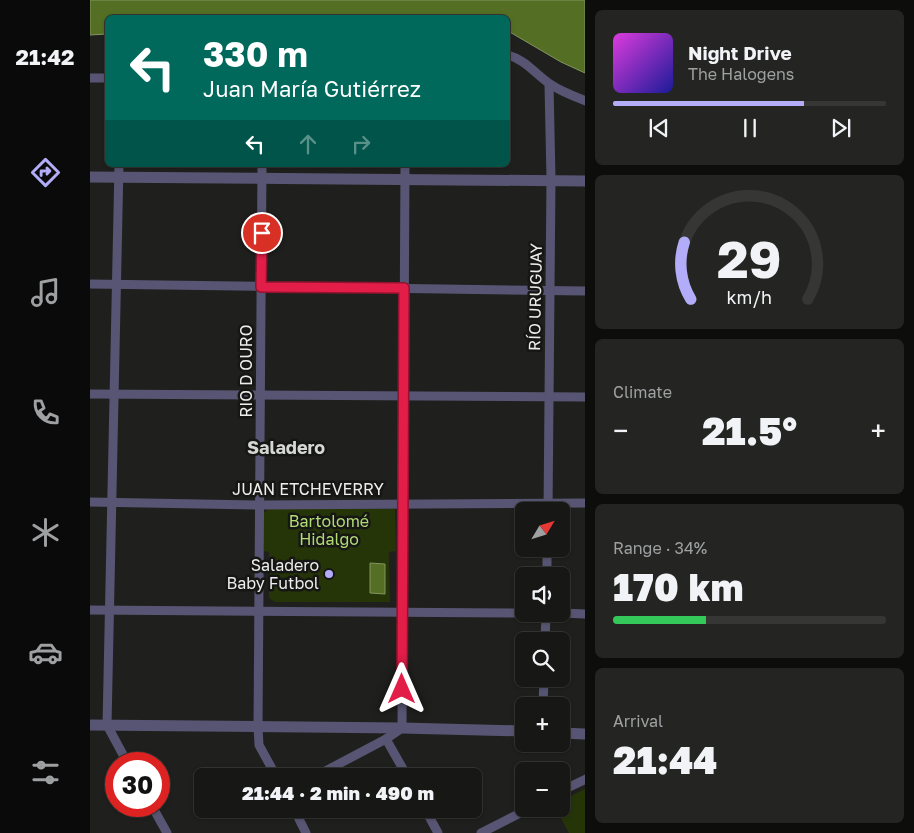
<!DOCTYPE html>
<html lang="en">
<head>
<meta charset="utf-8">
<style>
	:root { --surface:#171816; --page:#242523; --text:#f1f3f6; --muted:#9ea0a1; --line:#363735; --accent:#b3adf9 }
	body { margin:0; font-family:"Golos Text",sans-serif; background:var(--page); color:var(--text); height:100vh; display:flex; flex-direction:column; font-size:19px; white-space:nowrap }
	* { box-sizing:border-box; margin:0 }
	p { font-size:16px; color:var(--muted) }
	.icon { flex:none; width:28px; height:28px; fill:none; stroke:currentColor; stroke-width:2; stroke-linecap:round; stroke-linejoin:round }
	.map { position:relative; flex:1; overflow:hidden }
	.panel { display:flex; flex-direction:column; gap:10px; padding:10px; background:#0d0d0c; width:329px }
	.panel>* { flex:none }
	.top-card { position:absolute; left:15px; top:15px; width:405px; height:152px; border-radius:8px; box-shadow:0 1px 4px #0004,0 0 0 1px var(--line); background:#00695c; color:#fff; overflow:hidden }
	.needle { width:32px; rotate:52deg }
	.buttons { position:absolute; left:425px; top:502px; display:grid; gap:10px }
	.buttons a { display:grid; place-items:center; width:55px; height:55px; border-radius:8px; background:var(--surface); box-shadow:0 1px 4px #0004,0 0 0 1px var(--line); font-size:25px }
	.speed { position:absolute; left:15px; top:752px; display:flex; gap:10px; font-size:25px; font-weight:700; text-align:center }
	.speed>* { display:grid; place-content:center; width:65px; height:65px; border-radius:50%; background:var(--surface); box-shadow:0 1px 4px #0004,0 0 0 1px var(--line); line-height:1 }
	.speed .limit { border:8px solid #d22; background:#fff; color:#111 }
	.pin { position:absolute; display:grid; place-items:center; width:42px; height:42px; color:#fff; margin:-21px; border:2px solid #fff; border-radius:50%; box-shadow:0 1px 5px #0007 }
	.me { position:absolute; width:55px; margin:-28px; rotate:0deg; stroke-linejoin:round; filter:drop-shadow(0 0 4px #0008) }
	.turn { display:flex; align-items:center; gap:18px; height:105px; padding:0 15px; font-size:22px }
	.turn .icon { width:65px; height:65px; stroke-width:2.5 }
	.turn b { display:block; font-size:35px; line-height:42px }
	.lanes { display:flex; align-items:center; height:48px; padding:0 15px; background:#0003; justify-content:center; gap:25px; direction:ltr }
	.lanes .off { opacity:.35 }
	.big { font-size:38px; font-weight:800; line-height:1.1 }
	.panel .tile { flex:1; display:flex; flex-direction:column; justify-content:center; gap:8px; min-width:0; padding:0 18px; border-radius:8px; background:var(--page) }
	.panel .dial { align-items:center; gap:0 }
	.dial svg { height:130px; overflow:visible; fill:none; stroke:var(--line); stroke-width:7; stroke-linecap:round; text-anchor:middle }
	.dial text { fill:var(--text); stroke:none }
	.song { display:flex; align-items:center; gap:15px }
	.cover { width:60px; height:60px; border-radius:8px; background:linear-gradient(135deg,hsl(300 70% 55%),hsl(240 70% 35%)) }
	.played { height:5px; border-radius:2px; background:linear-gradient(90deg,var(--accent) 70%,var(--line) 70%) }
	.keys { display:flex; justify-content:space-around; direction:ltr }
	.heat { display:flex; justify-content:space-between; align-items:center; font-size:28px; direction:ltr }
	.charge { height:8px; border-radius:4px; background:linear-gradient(90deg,#34c759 34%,var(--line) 0) }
	.trip { position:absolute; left:104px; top:768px; width:288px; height:50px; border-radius:8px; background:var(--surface); box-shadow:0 1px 4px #0004,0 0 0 1px var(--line); font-weight:800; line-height:50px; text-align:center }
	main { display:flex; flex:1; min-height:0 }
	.tabs { display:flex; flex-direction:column; width:90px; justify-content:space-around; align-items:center; background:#090a09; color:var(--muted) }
	.tabs .icon { width:35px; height:35px }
	.tabs .active { color:var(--accent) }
	.tabs b { font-size:22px; color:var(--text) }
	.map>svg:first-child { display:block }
	.green { fill:#253508 }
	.water { fill:#546f24; stroke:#829560 }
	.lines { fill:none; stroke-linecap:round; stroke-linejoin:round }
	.minor { stroke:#575573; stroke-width:9 }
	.tertiary { stroke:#575573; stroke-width:11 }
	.route-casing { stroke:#92132f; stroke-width:12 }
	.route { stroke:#e11d48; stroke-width:9 }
	.poi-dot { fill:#b3adf9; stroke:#161714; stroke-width:2 }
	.labels { text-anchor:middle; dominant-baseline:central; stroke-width:5; stroke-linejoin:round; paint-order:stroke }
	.street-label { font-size:16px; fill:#edeeec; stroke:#161714 }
	.park-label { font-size:16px; fill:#b3db75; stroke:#161714 }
	.poi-label { font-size:16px; fill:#edeeec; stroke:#161714; text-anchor:end }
	.neighbourhood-label { font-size:18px; font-weight:bold; fill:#d5d7d3; stroke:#161714 }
</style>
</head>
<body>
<main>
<nav class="tabs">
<b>21:42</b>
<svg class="icon active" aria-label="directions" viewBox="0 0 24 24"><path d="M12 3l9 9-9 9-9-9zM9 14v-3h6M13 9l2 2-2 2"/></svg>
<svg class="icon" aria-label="music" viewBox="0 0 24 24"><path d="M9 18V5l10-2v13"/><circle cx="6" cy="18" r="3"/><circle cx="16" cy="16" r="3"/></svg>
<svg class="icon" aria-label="phone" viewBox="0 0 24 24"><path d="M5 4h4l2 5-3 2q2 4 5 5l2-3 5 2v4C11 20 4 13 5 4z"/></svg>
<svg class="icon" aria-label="climate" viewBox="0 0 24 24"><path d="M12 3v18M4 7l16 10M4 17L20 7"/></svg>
<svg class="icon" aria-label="car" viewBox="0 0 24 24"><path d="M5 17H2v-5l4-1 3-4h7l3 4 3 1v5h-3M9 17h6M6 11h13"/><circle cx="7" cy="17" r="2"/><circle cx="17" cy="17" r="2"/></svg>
<svg class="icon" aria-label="filters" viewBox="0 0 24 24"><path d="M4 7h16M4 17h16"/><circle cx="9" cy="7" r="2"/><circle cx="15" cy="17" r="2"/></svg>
</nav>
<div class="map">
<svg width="496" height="833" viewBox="0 0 496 833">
	<rect width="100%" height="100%" fill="#1f201d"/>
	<g class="green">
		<path d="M178 509H305L306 551 299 552 300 602H185L179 598V552L174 551 173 514Z"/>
		<path d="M495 789V833H479L466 809H471V801Z"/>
	</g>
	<g class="water">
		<path d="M0 0H495V73L471 62 418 31V18H18L17 34 0 35Z"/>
		<path d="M280 563 295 564V594L280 593Z"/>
	</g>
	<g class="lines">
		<g class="minor">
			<path d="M418 55C436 60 445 74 460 84 470 91 483 96 496 101"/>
			<path d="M0 78H18"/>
			<path d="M29 165 17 725 38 764"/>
			<path d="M172 165 168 727 169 745 186 776"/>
			<path d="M0 284 496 291"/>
			<path d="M0 394 496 397"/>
			<path d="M0 502 170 505 496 503"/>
			<path d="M458 511 461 179 459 84"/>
			<path d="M457 576V549"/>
			<path d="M0 610 434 613"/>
			<path d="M471 613 496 614"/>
			<path d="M455 641 456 614"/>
			<path d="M453 706 454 679"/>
			<path d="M296 739 317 776"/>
			<path d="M226 776 296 739 312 728 315 165"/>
			<path d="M471 791 496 779"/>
			<path d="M62 806 77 833"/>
			<path d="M204 809 216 833"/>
			<path d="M335 809 348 833"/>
			<path d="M391 833 438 809"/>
		</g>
		<g class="tertiary">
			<path d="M0 177 496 181"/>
			<path d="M0 725 312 728 434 731"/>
			<path d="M471 733 496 734"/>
		</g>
	</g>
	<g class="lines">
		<defs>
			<path id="route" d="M172 233 171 287 314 288 312 689"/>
		</defs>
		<use href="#route" class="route-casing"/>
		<use href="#route" class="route"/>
	</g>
	<circle class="poi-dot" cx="239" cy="574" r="5"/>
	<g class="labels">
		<g class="street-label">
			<text transform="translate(445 297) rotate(-89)">RÍO URUGUAY</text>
			<text transform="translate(156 371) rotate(-90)">RIO D OURO</text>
			<text x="218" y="489">JUAN ETCHEVERRY</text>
		</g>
		<g class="park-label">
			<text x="239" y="521">Bartolomé<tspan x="239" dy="18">Hidalgo</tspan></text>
		</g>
		<g class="poi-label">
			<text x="229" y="565">Saladero<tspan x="229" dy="18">Baby Futbol</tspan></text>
		</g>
		<g class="neighbourhood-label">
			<text x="196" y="447">Saladero</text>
		</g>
	</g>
</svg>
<div class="buttons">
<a><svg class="needle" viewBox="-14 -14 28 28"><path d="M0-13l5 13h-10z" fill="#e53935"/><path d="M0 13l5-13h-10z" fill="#9ea0a1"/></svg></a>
<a><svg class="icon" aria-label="sound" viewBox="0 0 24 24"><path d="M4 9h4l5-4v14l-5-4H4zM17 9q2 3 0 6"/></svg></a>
<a><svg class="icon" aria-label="search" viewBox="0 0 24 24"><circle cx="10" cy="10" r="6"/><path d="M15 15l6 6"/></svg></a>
<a>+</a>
<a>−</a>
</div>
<div class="speed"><div class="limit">30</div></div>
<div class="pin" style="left:172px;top:233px;background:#d93025"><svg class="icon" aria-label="arrive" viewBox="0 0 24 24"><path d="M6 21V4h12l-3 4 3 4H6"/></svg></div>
<svg class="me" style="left:312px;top:689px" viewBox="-20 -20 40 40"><path d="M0-17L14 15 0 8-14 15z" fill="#e11d48" stroke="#fff" stroke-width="4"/></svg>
<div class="trip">21:44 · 2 min · 490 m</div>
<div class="top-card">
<div class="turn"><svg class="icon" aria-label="left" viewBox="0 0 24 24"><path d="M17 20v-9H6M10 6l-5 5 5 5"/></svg><div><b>330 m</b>Juan María Gutiérrez</div></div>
<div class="lanes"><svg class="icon" aria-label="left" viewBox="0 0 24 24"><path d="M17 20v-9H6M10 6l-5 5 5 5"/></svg><svg class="icon off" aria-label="ahead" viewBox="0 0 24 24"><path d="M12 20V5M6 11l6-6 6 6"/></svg><svg class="icon off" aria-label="right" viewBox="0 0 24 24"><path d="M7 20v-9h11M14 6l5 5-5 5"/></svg></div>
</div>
</div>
<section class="panel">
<div class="tile">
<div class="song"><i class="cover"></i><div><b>Night Drive</b><p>The Halogens</p></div></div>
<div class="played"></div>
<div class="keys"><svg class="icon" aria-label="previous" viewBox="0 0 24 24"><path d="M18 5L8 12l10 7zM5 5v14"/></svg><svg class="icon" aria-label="pause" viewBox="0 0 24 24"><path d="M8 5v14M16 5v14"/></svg><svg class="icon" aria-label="next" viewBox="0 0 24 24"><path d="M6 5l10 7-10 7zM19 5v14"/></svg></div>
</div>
<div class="tile dial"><svg viewBox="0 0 100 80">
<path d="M14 69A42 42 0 1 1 86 69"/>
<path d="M14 69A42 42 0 0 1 10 34" stroke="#b3adf9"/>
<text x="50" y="56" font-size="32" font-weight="700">29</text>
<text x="50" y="72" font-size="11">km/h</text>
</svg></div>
<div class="tile"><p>Climate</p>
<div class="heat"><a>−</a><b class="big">21.5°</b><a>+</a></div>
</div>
<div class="tile"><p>Range · 34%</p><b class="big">170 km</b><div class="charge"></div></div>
<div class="tile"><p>Arrival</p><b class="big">21:44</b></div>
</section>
</main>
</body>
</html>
